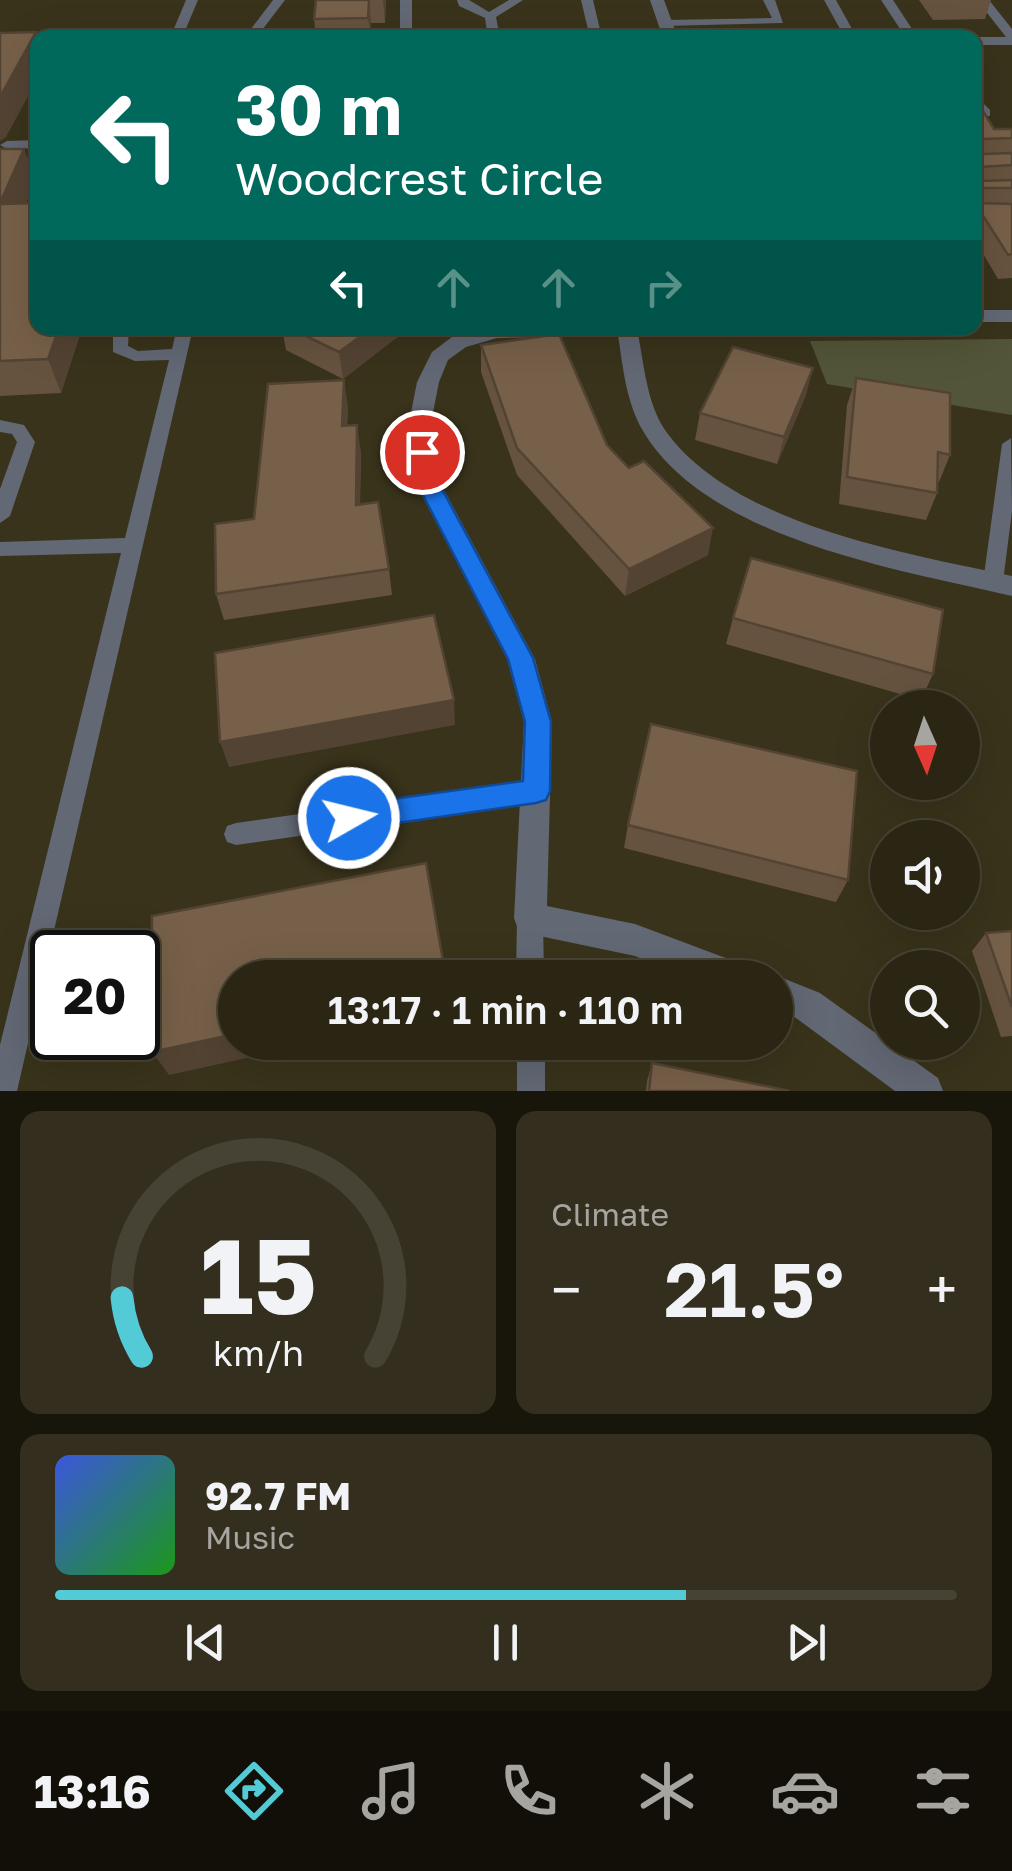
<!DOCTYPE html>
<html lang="en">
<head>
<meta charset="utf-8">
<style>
	:root { --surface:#2b2614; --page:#332e1d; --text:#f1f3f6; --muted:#a6a5a0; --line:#474334; --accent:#52cbd7 }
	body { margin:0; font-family:"Golos Text",sans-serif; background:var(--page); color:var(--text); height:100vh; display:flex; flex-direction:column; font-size:38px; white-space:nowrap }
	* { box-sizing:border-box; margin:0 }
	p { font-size:32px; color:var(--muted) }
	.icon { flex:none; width:55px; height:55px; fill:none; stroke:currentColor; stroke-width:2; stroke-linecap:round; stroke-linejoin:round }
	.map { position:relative; height:1091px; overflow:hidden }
	.panel { display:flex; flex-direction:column; gap:20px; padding:20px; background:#18150b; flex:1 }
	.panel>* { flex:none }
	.hud { position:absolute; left:30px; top:30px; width:952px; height:305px; border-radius:20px; box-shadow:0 10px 40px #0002,0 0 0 2px var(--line); background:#00695c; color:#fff; overflow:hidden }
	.needle { width:65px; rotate:177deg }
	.fabs { position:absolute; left:870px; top:690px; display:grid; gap:20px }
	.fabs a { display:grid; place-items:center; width:110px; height:110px; border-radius:50%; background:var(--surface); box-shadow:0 10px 40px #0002,0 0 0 2px var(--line); font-size:50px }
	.speed { position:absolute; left:30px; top:930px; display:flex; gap:20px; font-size:50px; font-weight:700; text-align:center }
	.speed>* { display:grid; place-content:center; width:130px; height:130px; border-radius:50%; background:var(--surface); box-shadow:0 10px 40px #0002,0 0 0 2px var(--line); line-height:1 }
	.speed .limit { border:5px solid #111; border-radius:15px; background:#fff; color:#111 }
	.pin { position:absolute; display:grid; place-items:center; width:85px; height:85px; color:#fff; margin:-42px; border:5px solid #fff; border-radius:50%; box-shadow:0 2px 10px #0007 }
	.me { position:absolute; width:110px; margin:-55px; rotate:82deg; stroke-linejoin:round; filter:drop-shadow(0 0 8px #0008) }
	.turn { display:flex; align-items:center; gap:35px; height:210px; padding:0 40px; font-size:45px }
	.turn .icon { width:130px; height:130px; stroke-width:2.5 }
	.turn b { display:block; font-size:70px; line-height:85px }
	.lanes { display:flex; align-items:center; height:95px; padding:0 40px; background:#0003; justify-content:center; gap:50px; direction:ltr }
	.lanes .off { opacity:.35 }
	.big { font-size:75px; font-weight:600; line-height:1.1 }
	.panel .tile { flex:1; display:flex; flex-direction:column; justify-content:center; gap:15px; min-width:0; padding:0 35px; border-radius:20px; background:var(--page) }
	.panel .dial { align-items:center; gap:0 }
	.dial svg { height:260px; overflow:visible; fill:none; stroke:var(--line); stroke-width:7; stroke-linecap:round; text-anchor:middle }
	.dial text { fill:var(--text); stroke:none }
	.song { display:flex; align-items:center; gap:30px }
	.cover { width:120px; height:120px; border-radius:15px; background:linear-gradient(135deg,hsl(230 70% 55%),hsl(120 70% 35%)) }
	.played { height:10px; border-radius:5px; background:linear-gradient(90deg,var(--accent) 70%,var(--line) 70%) }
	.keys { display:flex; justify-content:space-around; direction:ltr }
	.heat { display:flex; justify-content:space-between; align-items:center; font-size:55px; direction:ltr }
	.panel .tiles { flex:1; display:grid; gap:20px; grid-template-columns:1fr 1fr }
	.tile:last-child { grid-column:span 2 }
	.trip { position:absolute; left:218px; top:960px; width:575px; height:100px; border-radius:50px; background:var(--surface); box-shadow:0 10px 40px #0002,0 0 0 2px var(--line); font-weight:600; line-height:100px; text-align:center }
	.dock { display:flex; height:160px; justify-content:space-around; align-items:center; background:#110f08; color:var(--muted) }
	.dock .icon { width:70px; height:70px }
	.dock .selected { color:var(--accent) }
	.dock b { font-size:45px; color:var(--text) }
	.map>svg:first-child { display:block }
	.green { fill:#535538 }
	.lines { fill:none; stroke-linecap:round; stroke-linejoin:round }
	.service { fill:#626874; fill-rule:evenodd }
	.minor { fill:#626874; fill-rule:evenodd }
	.wall { fill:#66533f }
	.shaded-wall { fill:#534333 }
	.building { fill:#776049; stroke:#534333; stroke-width:2.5 }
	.route { fill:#1a73e8; stroke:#114b97; stroke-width:2.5 }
</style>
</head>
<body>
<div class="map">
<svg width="1012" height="1091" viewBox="0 0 1012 1091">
	<rect width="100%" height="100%" fill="#39331b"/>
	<path class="green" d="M1012 339V415L827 384 810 341Z"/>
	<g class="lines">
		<g class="service">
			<path d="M186 0H198L182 38H170Z"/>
			<path d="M273 0H285L256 38H244Z"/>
			<rect x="400" y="0" width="12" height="38"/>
			<path d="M457 0H469L489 12 509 0H523L496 17 500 38H488L485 18 459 6Z"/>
			<path d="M581 0H593L602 38H590Z"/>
			<path d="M763 0H775L783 23 665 26 659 23 665 20 772 18Z"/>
			<path d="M824 0H836L857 38H845Z"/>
			<path d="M881 0H893L918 38H906Z"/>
			<path d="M977 0H989L1012 29V45H975V37H1006Z"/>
			<path d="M975 95 990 110V116L975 117Z"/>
			<path d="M38 108V130L31 126 32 112Z"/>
			<path d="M38 140V148L7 149 0 145 7 141Z"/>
			<path d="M113 328H129L128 346 138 351 172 349 177 328H193L17 1091H0V1045L121 553 0 556V542L125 538 169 360 135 361 113 352Z"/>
			<path d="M0 420 24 425 35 442 10 516 0 523V489L17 442 12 434 0 432Z"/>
			<path d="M1011 438 1012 511 1003 582 1000 588H986L983 582 1002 444Z"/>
			<path d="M537 780 545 783 549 791 545 799 537 802 236 845 227 842 224 834 227 826 236 823Z"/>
			<path d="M530 905 539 909 543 918 544 978H516L517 918 521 909Z"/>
			<rect x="517" y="1042" width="28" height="49"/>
		</g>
		<g class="minor">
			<path d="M650 0H664L678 38H663Z"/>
			<rect x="975" y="310" width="37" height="12"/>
			<path d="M490 328H649L638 334C644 365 647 403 665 430 732 525 906 553 1012 576V596C899 570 707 539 643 431 626 402 623 367 618 335L497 338 466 347 448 360 439 382 430 428 436 475 535 659 552 722 547 906 635 924 747 966 752 978H690L635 956 530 934 518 929 514 918 524 722 507 659 412 475 408 428 417 382 432 352 452 337Z"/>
			<path d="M775 975 820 993 938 1078 943 1091H895L796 1018 775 1009V978H769Z"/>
		</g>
	</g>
	<g class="wall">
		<path d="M316 0H386L385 23H371V38H316L314 19Z"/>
		<path d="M919 0H991L985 19 933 20Z"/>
		<path d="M975 98 994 129H1012V278L998 279 975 240Z"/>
		<path d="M0 149H24L35 181 26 203 38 328H82L61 393 0 396Z"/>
		<path d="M282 328H409L343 379 286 350Z"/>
		<path d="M481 345 607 445 629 468 708 555 625 596 517 475 481 372Z"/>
		<path d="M856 378 950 455 939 482 937 481V493L926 520 839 504 847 405Z"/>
		<path d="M806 395 777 464 695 440 700 413Z"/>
		<path d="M348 407 347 426 361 452 360 505 389 569 392 595 224 620 216 594Z"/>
		<path d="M733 618 933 674 921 700 726 644Z"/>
		<path d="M628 825 848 880 836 902 624 848Z"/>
		<path d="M1012 931V1036L1001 1037 972 951 986 933Z"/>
		<path d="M652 1063 790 1091H646L647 1081Z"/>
	</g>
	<g class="shaded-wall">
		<path d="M369 0 371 23V38L368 18Z"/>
		<path d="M383 0H386L385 23Z"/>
		<path d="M36 32 38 38V78L6 137 0 141V97Z"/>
		<path d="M24 149 35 181 12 237 0 203Z"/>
		<path d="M59 328H82L61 393 48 359Z"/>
		<path d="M372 328H409L343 379 339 352Z"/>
		<path d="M813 368 806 395 777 464 784 437Z"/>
		<path d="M344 380 348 407 346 453 342 426Z"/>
		<path d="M357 425 361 452 359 532 356 505Z"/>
		<path d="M713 528 708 555 625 596 629 569Z"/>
		<path d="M454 700 455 725 229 767 220 742Z"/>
		<path d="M235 1034V1042H321L169 1075 152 1052Z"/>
	</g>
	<g class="building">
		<path d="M316 0H369L368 18 314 19Z"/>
		<path d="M36 32 0 97V33Z"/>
		<path d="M975 98 994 129H1012V138L983 139 979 143 983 154 1012 153V165L980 167V177L983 181 1012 180V188H983L980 192 981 203 1012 204V254L1008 255 975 203Z"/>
		<path d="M0 149H24L0 203Z"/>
		<path d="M38 203V328H59L48 359 0 361V204Z"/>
		<path d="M289 328H372L339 352Z"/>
		<path d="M559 334 607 445 629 468 644 461 713 528 629 569 517 448 481 345Z"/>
		<path d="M733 347 813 368 784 437 700 413Z"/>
		<path d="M856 378 950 393V455L938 452 937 493 847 477Z"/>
		<path d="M344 380 342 426 357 425 356 505 378 502 389 569 216 594 215 524 254 519 268 384Z"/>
		<path d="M751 558 943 610 933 674 733 618Z"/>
		<path d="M434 615 454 700 220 742 215 653Z"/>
		<path d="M651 724 857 771 848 880 628 825Z"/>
		<path d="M426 863 446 978H235V1034L152 1052V916Z"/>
		<path d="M1012 931V1007L986 933Z"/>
		<path d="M652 1063 790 1091H649Z"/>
	</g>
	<path class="route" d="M422 444 432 452 435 476 533 658 551 722 550 791 546 800 536 803 349 830 339 827 335 818 339 809 349 805 523 781 525 722 508 659 413 476 411 452Z"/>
</svg>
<div class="fabs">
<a><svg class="needle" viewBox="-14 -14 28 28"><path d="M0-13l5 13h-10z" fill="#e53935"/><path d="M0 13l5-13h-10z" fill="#a6a5a0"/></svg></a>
<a><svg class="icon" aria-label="sound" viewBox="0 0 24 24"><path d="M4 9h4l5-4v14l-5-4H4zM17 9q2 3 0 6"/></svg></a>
<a><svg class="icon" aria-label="search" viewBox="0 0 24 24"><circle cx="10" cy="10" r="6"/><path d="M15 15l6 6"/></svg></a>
</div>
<div class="speed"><div class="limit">20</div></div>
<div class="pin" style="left:422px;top:452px;background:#d93025"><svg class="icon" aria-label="arrive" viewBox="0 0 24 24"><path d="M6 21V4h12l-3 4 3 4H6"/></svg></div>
<svg class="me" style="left:349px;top:818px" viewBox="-20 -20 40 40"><circle r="17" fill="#1a73e8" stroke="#fff" stroke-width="3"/><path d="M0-11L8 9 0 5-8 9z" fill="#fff"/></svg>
<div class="trip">13:17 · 1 min · 110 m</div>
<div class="hud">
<div class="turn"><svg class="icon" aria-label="left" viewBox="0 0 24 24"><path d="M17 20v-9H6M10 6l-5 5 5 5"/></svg><div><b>30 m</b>Woodcrest Circle</div></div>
<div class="lanes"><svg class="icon" aria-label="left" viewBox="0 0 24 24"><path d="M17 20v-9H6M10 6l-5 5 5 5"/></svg><svg class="icon off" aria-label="ahead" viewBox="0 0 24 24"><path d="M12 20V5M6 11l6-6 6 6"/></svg><svg class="icon off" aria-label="ahead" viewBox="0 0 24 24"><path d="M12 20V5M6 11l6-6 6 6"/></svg><svg class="icon off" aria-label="right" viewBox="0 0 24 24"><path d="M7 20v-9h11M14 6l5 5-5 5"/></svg></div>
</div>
</div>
<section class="panel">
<div class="tiles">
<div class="tile dial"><svg viewBox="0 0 100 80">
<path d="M14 69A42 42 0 1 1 86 69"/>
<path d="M14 69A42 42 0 0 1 8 51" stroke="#52cbd7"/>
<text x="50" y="56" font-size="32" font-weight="700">15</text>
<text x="50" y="72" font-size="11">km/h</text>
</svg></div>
<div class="tile"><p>Climate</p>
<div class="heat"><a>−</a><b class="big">21.5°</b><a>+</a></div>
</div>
<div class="tile">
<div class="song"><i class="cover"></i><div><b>92.7 FM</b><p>Music</p></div></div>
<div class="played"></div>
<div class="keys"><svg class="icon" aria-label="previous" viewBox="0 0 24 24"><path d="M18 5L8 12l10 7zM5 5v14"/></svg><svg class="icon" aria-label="pause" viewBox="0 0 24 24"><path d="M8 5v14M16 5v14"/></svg><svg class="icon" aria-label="next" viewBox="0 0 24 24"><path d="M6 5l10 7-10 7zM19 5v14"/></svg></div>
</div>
</div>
</section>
<nav class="dock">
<b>13:16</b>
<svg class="icon selected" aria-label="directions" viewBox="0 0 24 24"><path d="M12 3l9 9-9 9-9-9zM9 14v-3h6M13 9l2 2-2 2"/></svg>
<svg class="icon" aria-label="music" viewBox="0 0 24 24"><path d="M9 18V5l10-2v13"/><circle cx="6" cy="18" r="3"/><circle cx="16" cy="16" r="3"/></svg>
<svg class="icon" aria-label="phone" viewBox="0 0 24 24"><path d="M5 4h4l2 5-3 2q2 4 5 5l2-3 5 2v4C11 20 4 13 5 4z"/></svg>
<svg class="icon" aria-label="climate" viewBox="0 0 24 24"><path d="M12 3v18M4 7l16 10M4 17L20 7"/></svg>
<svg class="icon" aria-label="car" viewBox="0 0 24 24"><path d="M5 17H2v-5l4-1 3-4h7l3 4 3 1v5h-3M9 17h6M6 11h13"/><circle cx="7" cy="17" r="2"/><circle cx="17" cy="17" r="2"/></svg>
<svg class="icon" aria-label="filters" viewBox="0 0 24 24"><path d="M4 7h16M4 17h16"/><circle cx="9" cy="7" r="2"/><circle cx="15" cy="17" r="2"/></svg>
</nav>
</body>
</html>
